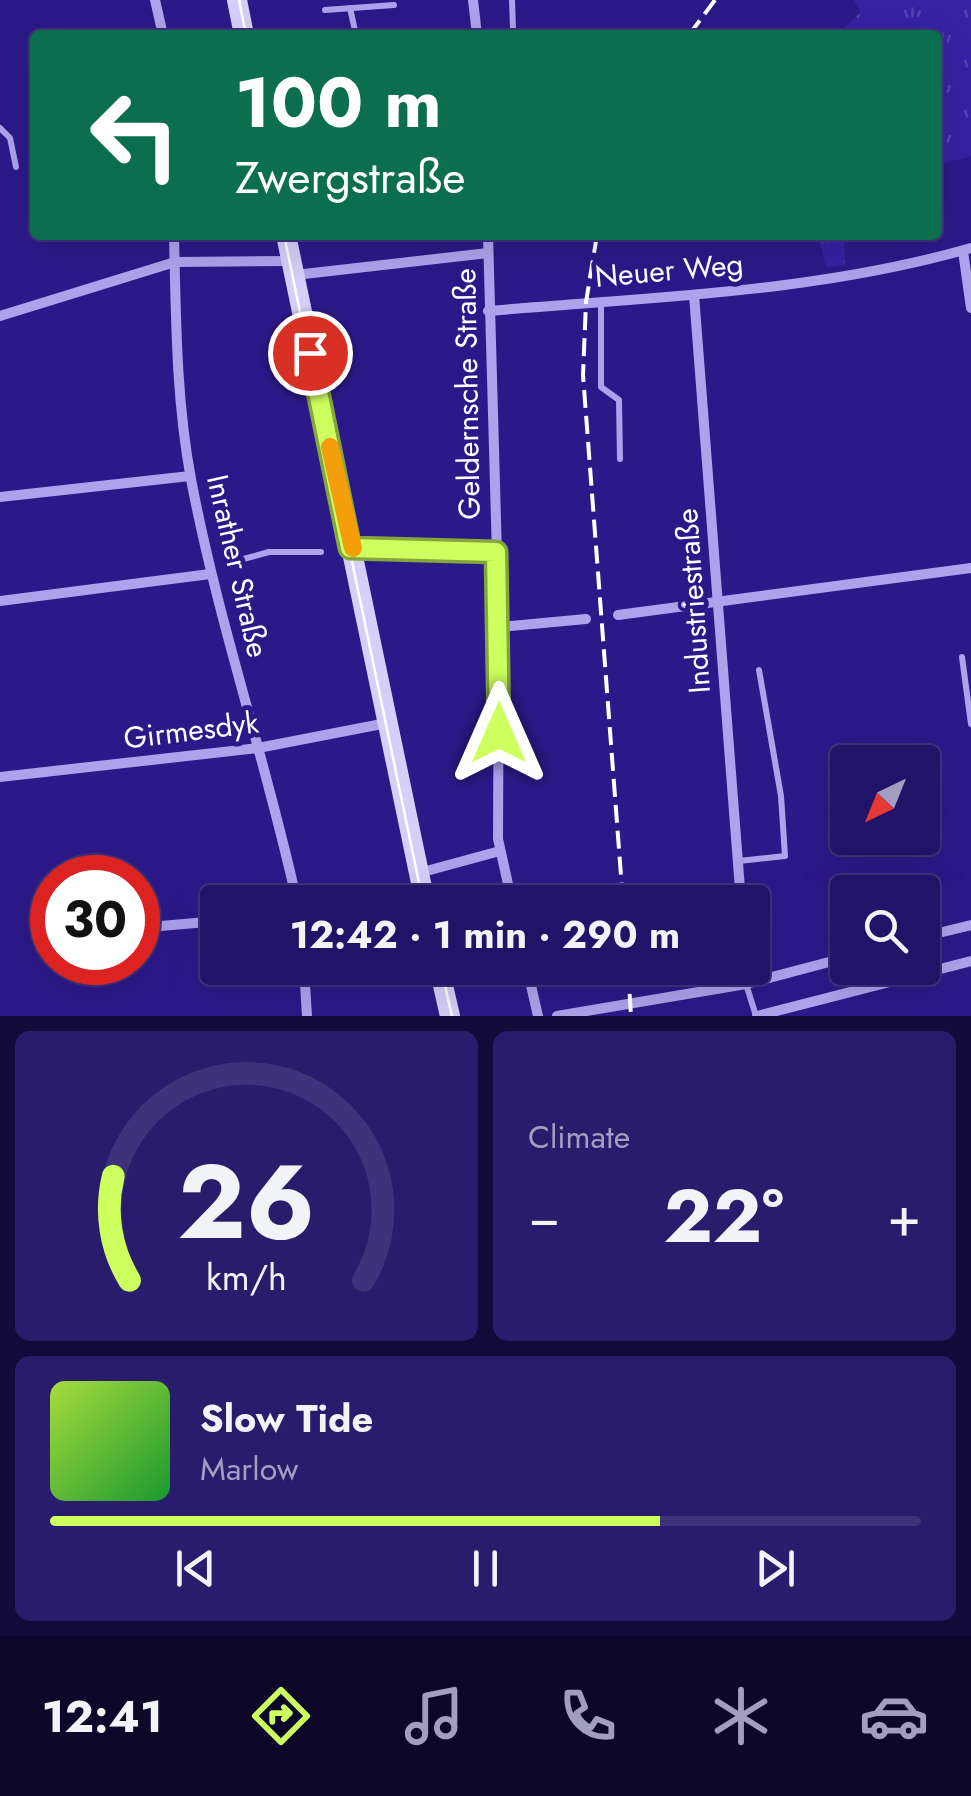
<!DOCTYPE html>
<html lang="en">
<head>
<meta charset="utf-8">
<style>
	:root { --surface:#211367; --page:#291c6d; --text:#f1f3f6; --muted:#a29ec0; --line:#3e327b; --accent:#cdff5e }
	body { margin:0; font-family:Jost,sans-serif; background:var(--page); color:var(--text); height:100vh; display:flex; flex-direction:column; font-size:38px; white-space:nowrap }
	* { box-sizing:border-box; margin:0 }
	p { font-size:32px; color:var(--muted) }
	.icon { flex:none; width:55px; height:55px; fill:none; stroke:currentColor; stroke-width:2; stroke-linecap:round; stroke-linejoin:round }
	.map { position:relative; height:1016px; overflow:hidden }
	.details { display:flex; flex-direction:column; gap:15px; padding:15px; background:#120a39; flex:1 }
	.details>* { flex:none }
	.hud { position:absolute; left:30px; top:30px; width:912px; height:210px; border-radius:10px; box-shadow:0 10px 40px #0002,0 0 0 2px var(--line); background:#0b6e4f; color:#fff; overflow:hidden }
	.needle { width:65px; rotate:223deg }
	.fabs { position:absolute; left:830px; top:745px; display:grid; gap:20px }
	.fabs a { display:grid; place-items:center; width:110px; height:110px; border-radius:10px; background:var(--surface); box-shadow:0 10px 40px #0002,0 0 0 2px var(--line); font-size:50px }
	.speed { position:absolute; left:30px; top:855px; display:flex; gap:20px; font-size:50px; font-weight:700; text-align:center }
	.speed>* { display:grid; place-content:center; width:130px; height:130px; border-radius:50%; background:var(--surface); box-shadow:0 10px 40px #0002,0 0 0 2px var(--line); line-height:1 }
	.speed .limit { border:15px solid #d22; background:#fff; color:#111 }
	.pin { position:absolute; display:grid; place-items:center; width:85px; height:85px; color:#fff; margin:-42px; border:5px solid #fff; border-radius:50%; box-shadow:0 2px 10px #0007 }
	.me { position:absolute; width:110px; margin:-55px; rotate:0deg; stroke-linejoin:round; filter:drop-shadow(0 0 8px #0008) }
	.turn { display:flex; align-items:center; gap:35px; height:210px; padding:0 40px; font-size:45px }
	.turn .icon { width:130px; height:130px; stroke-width:2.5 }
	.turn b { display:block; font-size:70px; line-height:85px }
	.big { font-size:75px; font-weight:700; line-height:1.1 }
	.details .card { flex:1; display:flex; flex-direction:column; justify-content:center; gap:15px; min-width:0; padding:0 35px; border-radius:15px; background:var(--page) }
	.details .dial { align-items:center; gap:0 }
	.dial svg { height:260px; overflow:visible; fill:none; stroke:var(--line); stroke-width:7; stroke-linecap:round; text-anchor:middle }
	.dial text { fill:var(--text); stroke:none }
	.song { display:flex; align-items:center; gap:30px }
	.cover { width:120px; height:120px; border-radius:15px; background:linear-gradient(135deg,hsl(80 70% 55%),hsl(130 70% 35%)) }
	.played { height:10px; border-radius:5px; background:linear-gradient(90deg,var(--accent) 70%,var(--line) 70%) }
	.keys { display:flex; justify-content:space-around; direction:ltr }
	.heat { display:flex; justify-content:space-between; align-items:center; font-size:55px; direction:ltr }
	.details .tiles { flex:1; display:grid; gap:15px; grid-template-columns:1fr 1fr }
	.card:last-child { grid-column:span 2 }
	.trip { position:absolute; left:200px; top:885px; width:570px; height:100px; border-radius:10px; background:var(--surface); box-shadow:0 10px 40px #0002,0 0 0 2px var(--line); font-weight:700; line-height:100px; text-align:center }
	.menu { display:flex; height:160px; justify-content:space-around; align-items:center; background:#0d0829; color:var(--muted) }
	.menu .icon { width:70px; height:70px }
	.menu .selected { color:var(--accent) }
	.menu b { font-size:45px; color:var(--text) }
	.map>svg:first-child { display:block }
	.grass { fill:url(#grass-tufts) }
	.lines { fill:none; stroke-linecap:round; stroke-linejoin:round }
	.lane { stroke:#aea2ed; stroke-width:6 }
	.street { stroke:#aea2ed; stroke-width:10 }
	.secondary { stroke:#d6cff9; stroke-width:20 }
	.tram { stroke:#fff; stroke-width:2.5 }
	.rail { stroke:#fff; stroke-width:4; stroke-dasharray:18 8; stroke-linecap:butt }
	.route-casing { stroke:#85a63d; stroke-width:25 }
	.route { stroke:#cdff5e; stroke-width:18 }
	.slow { stroke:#f59e0b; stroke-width:18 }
	.labels { text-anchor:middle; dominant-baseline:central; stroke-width:10; stroke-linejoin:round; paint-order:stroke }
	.street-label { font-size:30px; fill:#fff; stroke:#2c1989 }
</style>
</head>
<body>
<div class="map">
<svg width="971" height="1016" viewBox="0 0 971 1016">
	<defs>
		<pattern id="grass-tufts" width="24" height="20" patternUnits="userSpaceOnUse" patternTransform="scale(2.5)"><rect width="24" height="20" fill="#3622a2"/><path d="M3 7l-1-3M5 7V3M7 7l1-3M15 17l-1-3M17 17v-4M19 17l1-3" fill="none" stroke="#5443b0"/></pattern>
	</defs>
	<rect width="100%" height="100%" fill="#2c1989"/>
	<g class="grass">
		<path d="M854 0H971V156L938 165V35H837L861 12Z"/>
		<path d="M818 235H844L845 265 826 267Z"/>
	</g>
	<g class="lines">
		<g class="lane">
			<path d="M350 8 356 35"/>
			<path d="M325 10 394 5"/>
			<path d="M509 35 513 29 512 0"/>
			<path d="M0 128 10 138 16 167"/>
			<path d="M601 302V387L619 400 620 459"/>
			<path d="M236 561 269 552H321"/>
			<path d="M962 657 971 724"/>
			<path d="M739 861 785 856 781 796 759 670"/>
			<path d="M746 984 756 1016"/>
		</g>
		<g class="street">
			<path d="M155 0 163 35"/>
			<path d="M473 0 477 35"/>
			<path d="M174 235C176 317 176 399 191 479 218 622 266 760 297 902"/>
			<path d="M488 235 499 627 498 839 512 902"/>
			<path d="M963 251 971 308"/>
			<path d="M295 275 488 253"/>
			<path d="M694 295 741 902"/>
			<path d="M488 311C650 297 814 293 971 248"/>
			<path d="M0 316 175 262 291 261"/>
			<path d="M0 497 190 476"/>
			<path d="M352 548 496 552"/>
			<path d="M0 601 210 574"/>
			<path d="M618 615 971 568"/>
			<path d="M499 627 586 619"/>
			<path d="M0 777 258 748 387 723"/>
			<path d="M419 873 500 851"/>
			<path d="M36 911 52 912"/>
			<path d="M138 928 218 921"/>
			<path d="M922 937 971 925"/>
			<path d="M304 968 307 1016"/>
			<path d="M527 968 538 1016"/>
			<path d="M745 968 746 984"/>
			<path d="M557 1016 746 984 848 957"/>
			<path d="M757 1016 971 961"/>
		</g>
		<g class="secondary">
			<path d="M237 0 244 35"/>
			<path d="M286 235 425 902"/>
			<path d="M439 968 450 1016"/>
		</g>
		<g class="tram">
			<path d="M239 0 246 35"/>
			<path d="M284 235 423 902"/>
			<path d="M441 968 452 1016"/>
		</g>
		<g class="rail">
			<path d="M689 35 715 0"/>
			<path d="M597 235 586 302 583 375 623 902"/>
			<path d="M628 968 631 1016"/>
		</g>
	</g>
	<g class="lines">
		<defs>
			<path id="route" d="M310 353 350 548 496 552 499 733"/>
		</defs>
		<use href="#route" class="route-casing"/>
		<use href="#route" class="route"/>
		<path class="slow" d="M330 447 353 548"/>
	</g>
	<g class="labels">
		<g class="street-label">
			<text transform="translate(669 270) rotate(-5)">Neuer Weg</text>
			<text transform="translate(467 394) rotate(-91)">Geldernsche Straße</text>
			<text transform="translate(238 566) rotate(77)">Inrather Straße</text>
			<text transform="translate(693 601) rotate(-94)">Industriestraße</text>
			<text transform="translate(191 730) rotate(-7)">Girmesdyk</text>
		</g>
	</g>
</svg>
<div class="fabs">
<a><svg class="needle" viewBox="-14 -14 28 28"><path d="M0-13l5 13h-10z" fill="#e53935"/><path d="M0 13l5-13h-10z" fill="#a29ec0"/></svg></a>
<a><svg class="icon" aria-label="search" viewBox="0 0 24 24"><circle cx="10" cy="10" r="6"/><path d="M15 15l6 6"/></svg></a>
</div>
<div class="speed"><div class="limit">30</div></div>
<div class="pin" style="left:310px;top:353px;background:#d93025"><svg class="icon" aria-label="arrive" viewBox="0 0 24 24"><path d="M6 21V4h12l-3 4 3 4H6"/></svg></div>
<svg class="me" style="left:499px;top:733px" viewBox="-20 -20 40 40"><path d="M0-17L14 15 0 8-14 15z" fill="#cdff5e" stroke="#fff" stroke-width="4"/></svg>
<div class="trip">12:42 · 1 min · 290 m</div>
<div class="hud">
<div class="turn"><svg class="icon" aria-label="left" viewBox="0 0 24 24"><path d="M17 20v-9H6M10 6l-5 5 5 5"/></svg><div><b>100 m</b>Zwergstraße</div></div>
</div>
</div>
<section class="details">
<div class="tiles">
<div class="card dial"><svg viewBox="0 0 100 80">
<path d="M14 69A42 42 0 1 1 86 69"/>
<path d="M14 69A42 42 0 0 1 9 37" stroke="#cdff5e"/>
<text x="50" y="56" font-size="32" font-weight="700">26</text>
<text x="50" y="72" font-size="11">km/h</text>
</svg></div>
<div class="card"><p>Climate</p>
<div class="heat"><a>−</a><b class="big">22°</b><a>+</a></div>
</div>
<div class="card">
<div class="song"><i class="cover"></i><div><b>Slow Tide</b><p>Marlow</p></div></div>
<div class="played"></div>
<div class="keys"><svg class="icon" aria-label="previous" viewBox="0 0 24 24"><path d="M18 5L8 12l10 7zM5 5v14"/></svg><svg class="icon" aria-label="pause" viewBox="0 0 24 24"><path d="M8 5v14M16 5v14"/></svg><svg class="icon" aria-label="next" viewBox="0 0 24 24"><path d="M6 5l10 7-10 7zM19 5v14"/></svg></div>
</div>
</div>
</section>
<nav class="menu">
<b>12:41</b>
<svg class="icon selected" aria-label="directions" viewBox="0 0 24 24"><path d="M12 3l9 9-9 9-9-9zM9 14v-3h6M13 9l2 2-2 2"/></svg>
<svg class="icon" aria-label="music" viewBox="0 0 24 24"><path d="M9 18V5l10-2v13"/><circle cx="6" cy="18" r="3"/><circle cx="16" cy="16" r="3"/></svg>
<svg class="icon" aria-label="phone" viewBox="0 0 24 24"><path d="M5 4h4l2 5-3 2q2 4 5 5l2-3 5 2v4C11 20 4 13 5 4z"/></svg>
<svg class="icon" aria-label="climate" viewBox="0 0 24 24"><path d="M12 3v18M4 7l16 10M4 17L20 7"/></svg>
<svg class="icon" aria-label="car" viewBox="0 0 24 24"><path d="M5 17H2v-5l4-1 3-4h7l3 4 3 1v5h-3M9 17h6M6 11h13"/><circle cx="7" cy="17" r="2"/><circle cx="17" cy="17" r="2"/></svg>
</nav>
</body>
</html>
